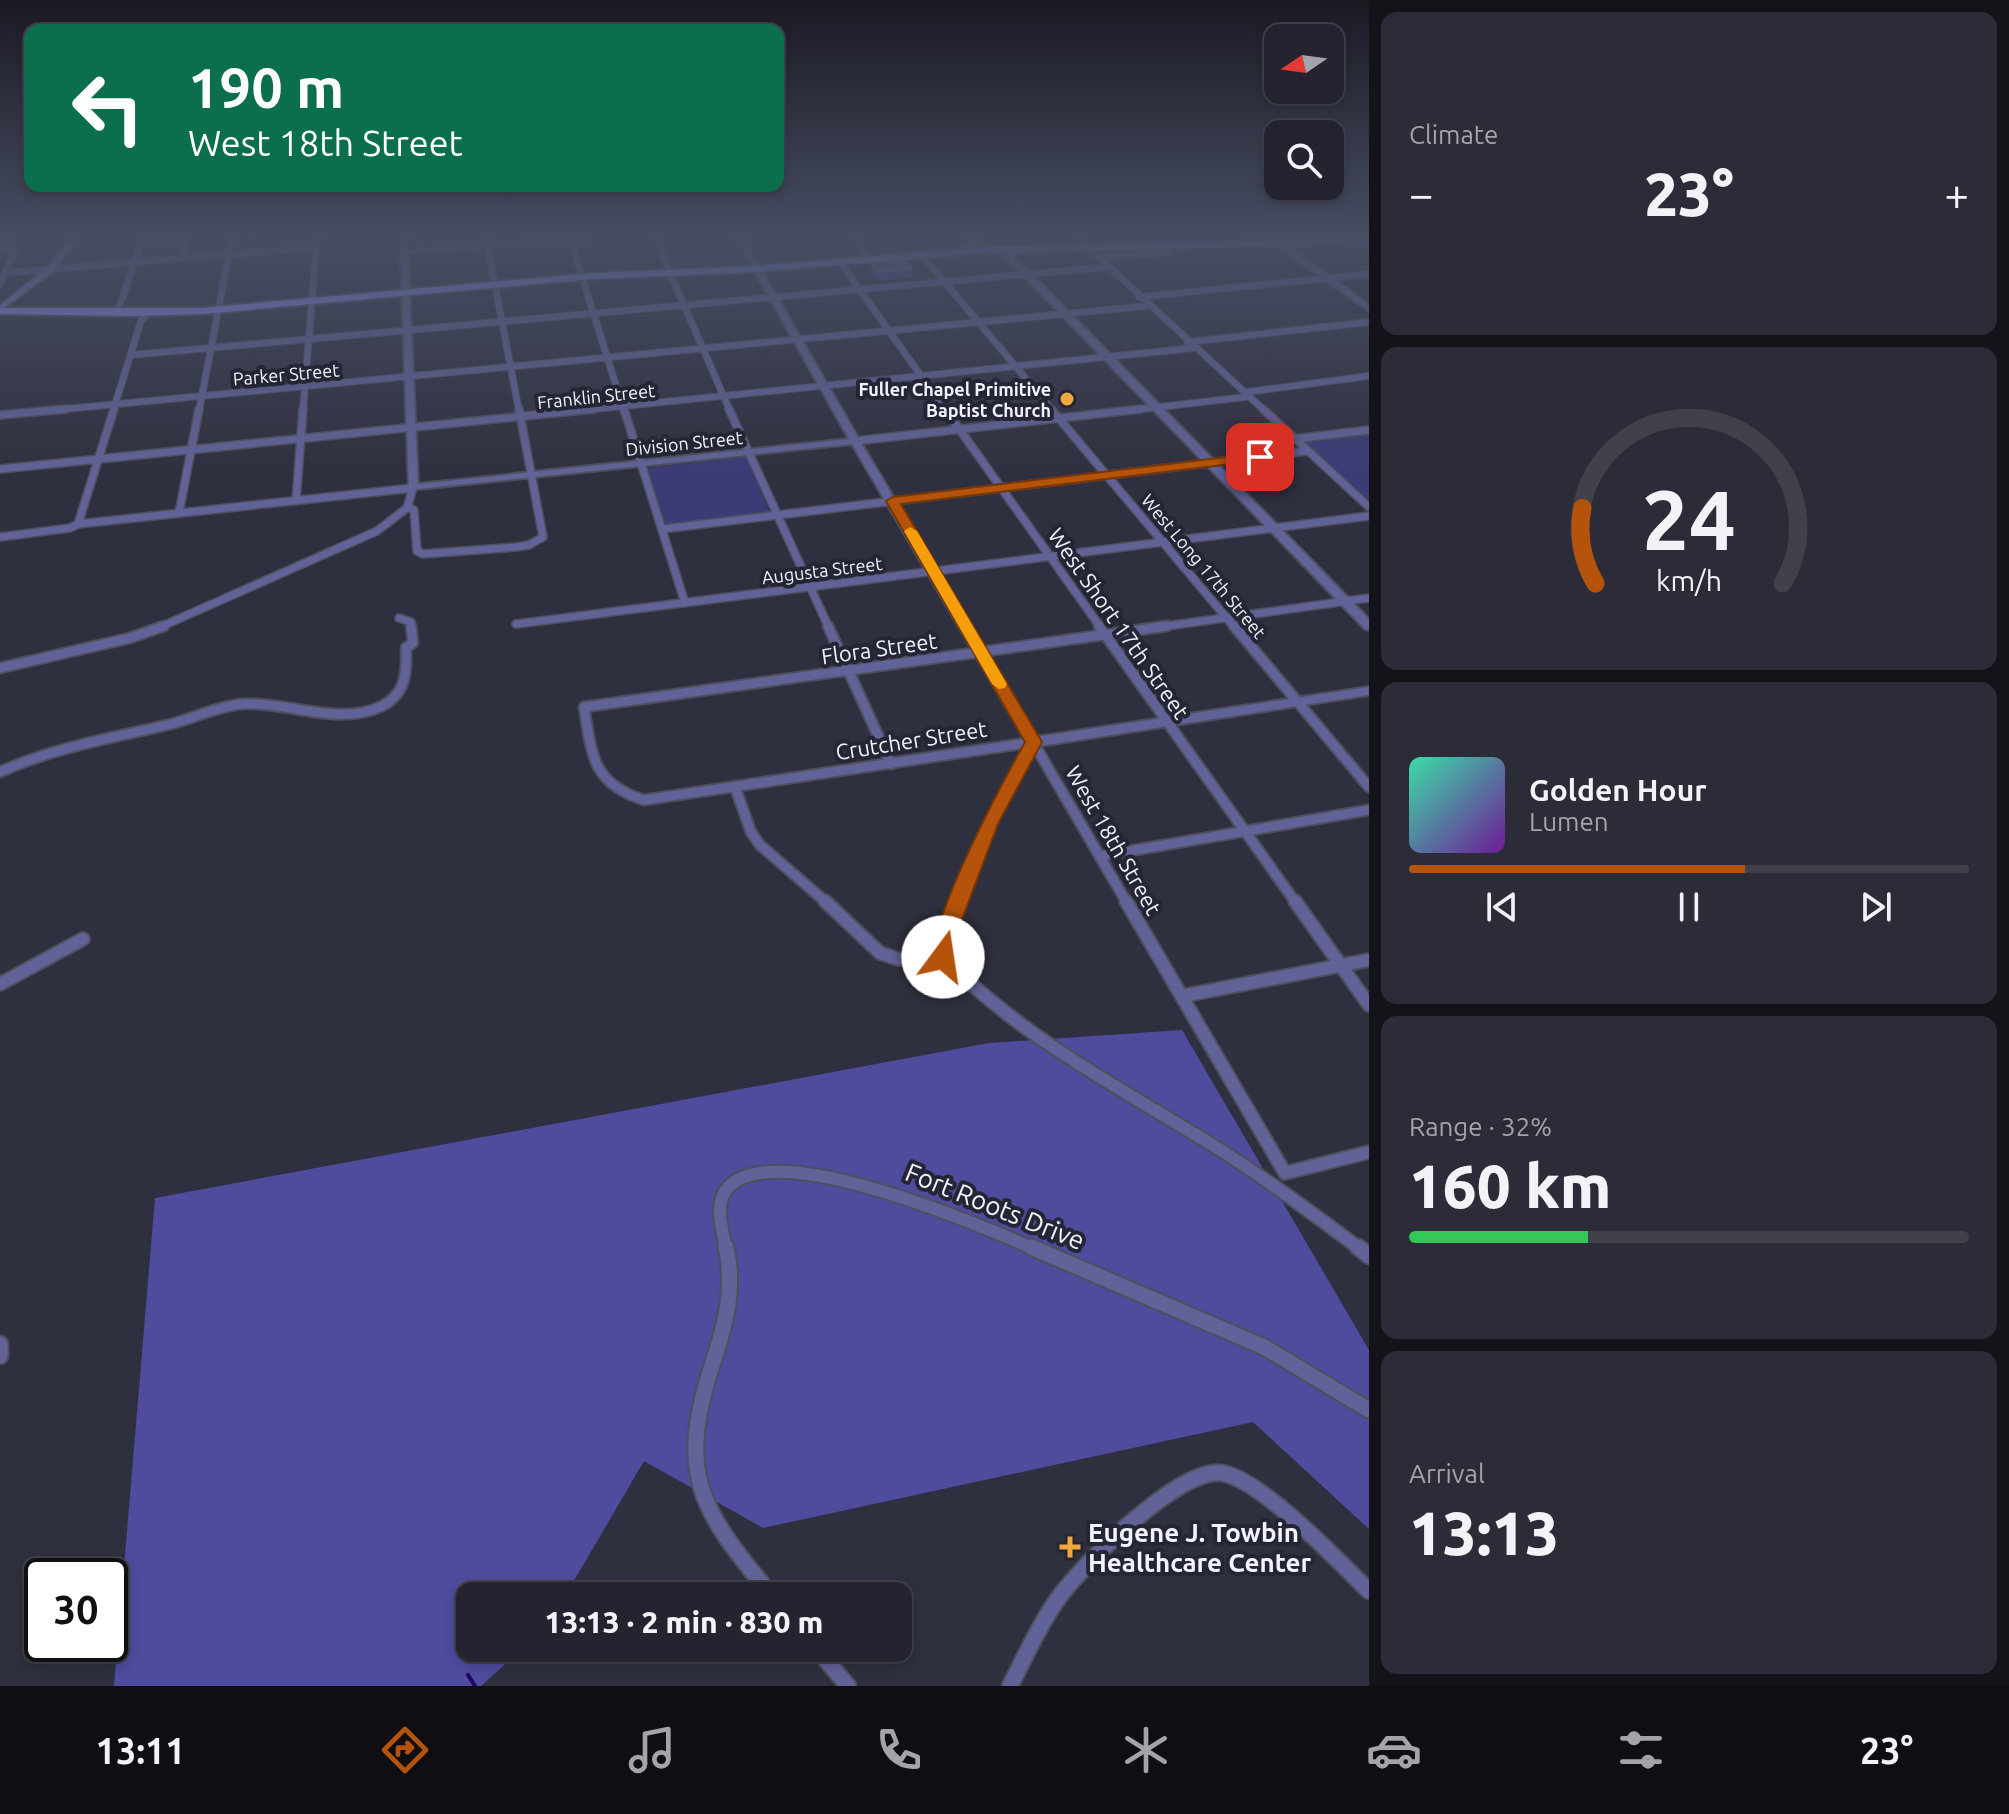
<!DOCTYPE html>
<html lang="en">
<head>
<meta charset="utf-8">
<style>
	:root { --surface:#23242f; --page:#2b2c37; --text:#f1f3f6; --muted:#a3a4aa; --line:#40414b; --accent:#b45309 }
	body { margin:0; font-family:Ubuntu,sans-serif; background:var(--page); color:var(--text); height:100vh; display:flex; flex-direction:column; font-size:30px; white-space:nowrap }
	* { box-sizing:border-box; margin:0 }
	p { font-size:26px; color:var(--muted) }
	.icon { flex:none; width:44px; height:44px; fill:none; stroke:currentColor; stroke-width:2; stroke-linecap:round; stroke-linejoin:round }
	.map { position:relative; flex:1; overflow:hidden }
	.panel { display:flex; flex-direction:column; gap:12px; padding:12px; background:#13141a; width:640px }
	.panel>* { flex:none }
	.banner { position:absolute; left:24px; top:24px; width:760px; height:168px; border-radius:16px; box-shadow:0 4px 12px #0003,0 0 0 2px var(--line); background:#0b6e4f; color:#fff; overflow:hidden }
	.needle { width:52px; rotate:257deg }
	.fabs { position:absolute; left:1264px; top:24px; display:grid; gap:16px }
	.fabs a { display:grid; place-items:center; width:80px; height:80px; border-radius:16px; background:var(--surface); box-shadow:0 4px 12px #0003,0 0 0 2px var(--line); font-size:40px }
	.speed { position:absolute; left:24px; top:1558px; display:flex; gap:16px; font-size:40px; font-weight:700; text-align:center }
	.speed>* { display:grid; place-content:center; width:104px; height:104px; border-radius:50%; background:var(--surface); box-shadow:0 4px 12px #0003,0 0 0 2px var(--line); line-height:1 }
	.speed .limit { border:4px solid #111; border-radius:12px; background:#fff; color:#111 }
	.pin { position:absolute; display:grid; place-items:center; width:68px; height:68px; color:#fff; margin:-34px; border-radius:16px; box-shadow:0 4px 12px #0006 }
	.me { position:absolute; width:88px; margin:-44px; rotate:14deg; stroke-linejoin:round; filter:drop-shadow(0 0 6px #0008) }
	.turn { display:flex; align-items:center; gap:28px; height:168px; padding:0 32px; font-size:36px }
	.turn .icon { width:104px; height:104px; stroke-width:2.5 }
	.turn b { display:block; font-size:56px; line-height:68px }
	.big { font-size:60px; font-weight:800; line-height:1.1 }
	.panel .widget { flex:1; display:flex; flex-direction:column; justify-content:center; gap:12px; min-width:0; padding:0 28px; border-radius:16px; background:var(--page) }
	.panel .dial { align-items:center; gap:0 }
	.dial svg { height:208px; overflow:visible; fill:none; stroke:var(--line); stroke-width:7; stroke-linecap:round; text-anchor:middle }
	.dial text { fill:var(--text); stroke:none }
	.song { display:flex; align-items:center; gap:24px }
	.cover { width:96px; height:96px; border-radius:12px; background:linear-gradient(135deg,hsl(160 70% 55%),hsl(280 70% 35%)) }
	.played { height:8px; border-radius:4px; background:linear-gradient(90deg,var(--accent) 60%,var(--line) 60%) }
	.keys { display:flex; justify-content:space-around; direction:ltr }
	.heat { display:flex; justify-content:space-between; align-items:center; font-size:44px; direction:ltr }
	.charge { height:12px; border-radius:6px; background:linear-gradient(90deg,#34c759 32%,var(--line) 0) }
	.trip { position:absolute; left:456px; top:1582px; width:456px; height:80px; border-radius:16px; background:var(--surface); box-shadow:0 4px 12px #0003,0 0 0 2px var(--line); font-weight:800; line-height:80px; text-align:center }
	.menu { display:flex; height:128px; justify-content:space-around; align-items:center; background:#0e0e13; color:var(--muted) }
	.menu .icon { width:56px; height:56px }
	.menu .selected { color:var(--accent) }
	.menu b { font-size:36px; color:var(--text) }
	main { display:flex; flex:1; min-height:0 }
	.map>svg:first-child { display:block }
	.green { fill:#3d3b76 }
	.forest { fill:#4f4b9d }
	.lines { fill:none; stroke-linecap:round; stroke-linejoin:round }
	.stream { stroke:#1d0a5a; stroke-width:4 }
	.minor-far4-casing { stroke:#4e4f5d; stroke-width:8 }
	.minor-far3-casing { stroke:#4e4f5d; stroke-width:10 }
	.minor-far2-casing { stroke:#4e4f5d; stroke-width:13 }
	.minor-far1-casing { stroke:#4e4f5d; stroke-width:16 }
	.minor-casing { stroke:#4e4f5d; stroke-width:19 }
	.tertiary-casing { stroke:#4e4f5d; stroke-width:4 }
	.secondary-casing { stroke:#4e4f5d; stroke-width:4 }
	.primary-casing { stroke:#4e4f5d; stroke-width:4 }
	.minor-far4 { stroke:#616297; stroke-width:6 }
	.minor-far3 { stroke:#616297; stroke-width:7 }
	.minor-far2 { stroke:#616297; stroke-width:9 }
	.minor-far1 { stroke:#616297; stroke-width:12 }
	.minor { stroke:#616297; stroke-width:15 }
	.tertiary { fill:#616297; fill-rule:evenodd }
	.secondary { fill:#7b7bd1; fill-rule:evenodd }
	.primary { fill:#908efd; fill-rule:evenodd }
	.rail-casing { stroke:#c8c9d4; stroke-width:4 }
	.rail { stroke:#252635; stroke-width:2; stroke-dasharray:5; stroke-linecap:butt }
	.wall { fill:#47418c }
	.building { fill:#595498; stroke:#716da8; stroke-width:2 }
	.route { fill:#b45309; stroke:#753606; stroke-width:2 }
	.slow { fill:#f59e0b }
	.poi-dot { fill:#efa73e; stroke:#252635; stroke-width:3 }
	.labels { text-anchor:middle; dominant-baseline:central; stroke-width:8; stroke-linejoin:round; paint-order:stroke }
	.far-street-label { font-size:18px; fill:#f2f3fd; stroke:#252635 }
	.far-poi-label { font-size:18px; font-weight:bold; fill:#f2f3fd; stroke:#252635; text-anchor:end }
	.street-label { font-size:22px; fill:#f2f3fd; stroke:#252635 }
	.near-street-label { font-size:26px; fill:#f2f3fd; stroke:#252635 }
	.near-poi-label { font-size:26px; font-weight:bold; fill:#f2f3fd; stroke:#252635; text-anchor:start }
</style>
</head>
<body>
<main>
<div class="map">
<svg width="1369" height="1686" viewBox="0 0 1369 1686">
	<rect width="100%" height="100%" fill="#2f303f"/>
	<g class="green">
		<path d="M1369 433V500L1304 441Z"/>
		<path d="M746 457 770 513 665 524 647 468Z"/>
	</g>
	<path class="forest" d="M1182 1030 1369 1350V1529L1253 1422 763 1528 644 1461 565 1596H470V1648H523L481 1686H114L155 1198 989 1043Z"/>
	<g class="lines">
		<path class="stream" d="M468 1675 475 1686"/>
		<defs>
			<g id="minor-far4">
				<path d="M486 238 519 411"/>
				<path d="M570 238 624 411"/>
				<path d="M655 238 730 411"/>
				<path d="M854 238 870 260"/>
				<path d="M1078 238 1265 411"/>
				<path d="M141 243 186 240 183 258"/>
				<path d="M0 249 16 248 0 284"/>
				<path d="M403 252 583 238"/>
				<path d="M922 255 1053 411"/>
				<path d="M1099 258 1169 252"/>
				<path d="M840 262 946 411"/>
				<path d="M5 273 317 247"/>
				<path d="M1139 297 1369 274"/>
				<path d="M117 313 143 238"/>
				<path d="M1187 342 1369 322"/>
				<path d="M131 355 1108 267"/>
				<path d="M44 411 1148 306"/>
				<path d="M113 411 141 321 148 313"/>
				<path d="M199 411 232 238"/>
				<path d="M303 411 317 238"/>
				<path d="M575 411 1194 348"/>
				<path d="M1124 411 1246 397 1247 392 1369 376"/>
			</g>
			<g id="minor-far3">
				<path d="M624 409 685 603"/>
				<path d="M729 409 829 628"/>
				<path d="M945 409 1101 628"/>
				<path d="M1051 409 1235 628"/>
				<path d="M1263 409 1369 507"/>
				<path d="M0 415 66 409"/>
				<path d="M1293 439 1369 430"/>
				<path d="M855 441 1141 409"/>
				<path d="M0 469 594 409"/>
				<path d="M296 501 303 409"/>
				<path d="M407 507 414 510 417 551 423 554 516 547 529 545 543 537 519 409"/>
				<path d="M179 513 199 409"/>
				<path d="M78 524 114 409"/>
				<path d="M662 529 1307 451"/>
				<path d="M0 537 70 528 78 524 413 488 407 508 377 531 158 628"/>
				<path d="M399 618 411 622 412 628"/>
				<path d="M516 624 1369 516"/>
				<path d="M1152 628 1369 598"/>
			</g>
			<g id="minor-far2">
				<path d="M828 626 891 764"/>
				<path d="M1099 626 1296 903"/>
				<path d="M1234 626 1369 787"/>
				<path d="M0 668 130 638 164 626"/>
				<path d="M1033 742 644 800C592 784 592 755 584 707L1167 626"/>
				<path d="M1033 742 1127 903"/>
				<path d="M0 772C55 747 113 738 171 724 195 718 218 706 242 704 287 701 340 727 382 706 406 694 407 672 406 648L413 643 411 626"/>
				<path d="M735 787 751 832 760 845 827 903"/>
				<path d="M1100 856 1369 810"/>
				<path d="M959 903 981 844 1033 742"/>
			</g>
			<g id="minor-far1">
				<path d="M825 901 880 953 898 959 943 957"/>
				<path d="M959 901 948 930 943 957C1020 1036 1113 1084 1206 1141 1260 1174 1310 1211 1360 1249"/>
				<path d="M1126 901 1285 1173 1369 1152"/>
				<path d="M1295 901 1369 1005"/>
				<path d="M0 984 83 939"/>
				<path d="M1182 996 1369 960"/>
				<path d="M726 1249C723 1233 716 1210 723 1195 756 1127 986 1228 1035 1249"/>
			</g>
			<g id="minor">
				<path d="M726 1247C735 1288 726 1323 713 1362 676 1475 700 1509 772 1596"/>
				<path d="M1031 1247 1264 1347 1369 1410"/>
				<path d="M1358 1247 1369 1256"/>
				<path d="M0 1344V1356"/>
				<path d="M816 1648 848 1686"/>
				<path d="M1010 1686C1025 1657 1038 1627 1057 1600 1080 1567 1180 1466 1222 1473 1262 1480 1339 1562 1369 1591"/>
			</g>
			<g id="tertiary">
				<path d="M400 238H407L418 484 849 439 736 238H743L860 441 1036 737 1369 687V695L1033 747 1028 745 852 444 409 490Z"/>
				<path d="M964 238C986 237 1010 256 1027 269L1369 619V630L1365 629 1021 273 1003 258Z"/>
				<path d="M1278 243H1284L1369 305V311L1278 247Z"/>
			</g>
			<g id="secondary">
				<path d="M71 238H79L54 271 0 311V305L48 267Z"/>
				<path d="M971 238 975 240V246L966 253H960V249Z"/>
				<path d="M1019 246 1026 248 1015 255V261H1009L1008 252Z"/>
			</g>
			<path id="primary" d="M1369 238V244L982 253 757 272 592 279 202 314 133 316 0 314V308H202L592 273 757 266 982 247Z"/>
		</defs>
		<use href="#minor-far4" class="minor-far4-casing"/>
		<use href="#minor-far3" class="minor-far3-casing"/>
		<use href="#minor-far2" class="minor-far2-casing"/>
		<use href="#minor-far1" class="minor-far1-casing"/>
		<use href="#minor" class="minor-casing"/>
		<use href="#tertiary" class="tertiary-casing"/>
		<use href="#secondary" class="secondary-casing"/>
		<use href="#primary" class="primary-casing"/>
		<use href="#minor-far4" class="minor-far4"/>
		<use href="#minor-far3" class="minor-far3"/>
		<use href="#minor-far2" class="minor-far2"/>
		<use href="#minor-far1" class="minor-far1"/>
		<use href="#minor" class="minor"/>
		<use href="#tertiary" class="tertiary"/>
		<use href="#secondary" class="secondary"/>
		<use href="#primary" class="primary"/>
		<defs>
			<path id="rail" d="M0 241 13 238"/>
		</defs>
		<use href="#rail" class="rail-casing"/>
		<use href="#rail" class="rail"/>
	</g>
	<path class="wall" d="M872 263 912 269 911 278 877 281 870 273Z"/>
	<path class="building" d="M905 260 912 269 878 272 872 263Z"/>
	<linearGradient id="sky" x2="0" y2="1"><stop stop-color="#1a1a23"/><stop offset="0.5" stop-color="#474e63"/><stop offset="1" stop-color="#474e63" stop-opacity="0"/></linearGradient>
	<rect width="1369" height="474" fill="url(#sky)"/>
	<path class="route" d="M1260 453 1264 454V460L901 504 1042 742 998 824 958 930 950 963 943 966 936 963C921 932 1006 776 1025 742L886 501 893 497Z"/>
	<path class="slow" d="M910 527 917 531 1007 684 1005 688 999 689 992 684 904 531Z"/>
	<g class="poi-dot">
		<circle cx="1067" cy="399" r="8"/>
		<path d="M1066 1535h8v8h8v8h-8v8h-8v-8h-8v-8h8z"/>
	</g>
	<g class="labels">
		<g class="far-street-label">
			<text transform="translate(286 374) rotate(-5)">Parker Street</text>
			<text transform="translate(596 396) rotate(-6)">Franklin Street</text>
			<text transform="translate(684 443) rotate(-6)">Division Street</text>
			<text transform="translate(1204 566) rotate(50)">West Long 17th Street</text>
			<text transform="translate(822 570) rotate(-7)">Augusta Street</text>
		</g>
		<g class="far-poi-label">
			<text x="1051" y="389">Fuller Chapel Primitive<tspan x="1051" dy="21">Baptist Church</tspan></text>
		</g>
		<g class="street-label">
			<text transform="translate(1119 623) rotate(55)">West Short 17th Street</text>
			<text transform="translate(879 648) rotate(-8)">Flora Street</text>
			<text transform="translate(911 740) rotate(-9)">Crutcher Street</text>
			<text transform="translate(1114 840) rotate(60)">West 18th Street</text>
		</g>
		<g class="near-street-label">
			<text transform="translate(995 1206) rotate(22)">Fort Roots Drive</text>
		</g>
		<g class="near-poi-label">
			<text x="1088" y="1532">Eugene J. Towbin<tspan x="1088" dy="30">Healthcare Center</tspan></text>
		</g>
	</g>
</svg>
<div class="fabs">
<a><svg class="needle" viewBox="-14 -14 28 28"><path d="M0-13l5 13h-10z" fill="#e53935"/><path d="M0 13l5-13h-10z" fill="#a3a4aa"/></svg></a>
<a><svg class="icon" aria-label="search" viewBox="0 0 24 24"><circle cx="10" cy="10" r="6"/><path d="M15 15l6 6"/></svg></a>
</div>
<div class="speed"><div class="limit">30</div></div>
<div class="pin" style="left:1260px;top:457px;background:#d93025"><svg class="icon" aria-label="arrive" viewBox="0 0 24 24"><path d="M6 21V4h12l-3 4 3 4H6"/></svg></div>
<svg class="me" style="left:943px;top:957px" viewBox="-20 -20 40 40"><circle r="19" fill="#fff"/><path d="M0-13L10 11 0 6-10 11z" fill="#b45309"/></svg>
<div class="trip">13:13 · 2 min · 830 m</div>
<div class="banner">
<div class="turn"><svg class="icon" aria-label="left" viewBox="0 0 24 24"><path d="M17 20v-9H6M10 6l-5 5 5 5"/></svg><div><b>190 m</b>West 18th Street</div></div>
</div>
</div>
<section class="panel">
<div class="widget"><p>Climate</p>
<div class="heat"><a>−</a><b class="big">23°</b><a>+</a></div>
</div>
<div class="widget dial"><svg viewBox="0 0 100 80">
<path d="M14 69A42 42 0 1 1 86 69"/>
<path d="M14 69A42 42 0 0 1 9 40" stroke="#b45309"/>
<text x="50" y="56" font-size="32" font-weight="700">24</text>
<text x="50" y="72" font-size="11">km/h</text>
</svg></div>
<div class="widget">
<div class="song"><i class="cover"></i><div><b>Golden Hour</b><p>Lumen</p></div></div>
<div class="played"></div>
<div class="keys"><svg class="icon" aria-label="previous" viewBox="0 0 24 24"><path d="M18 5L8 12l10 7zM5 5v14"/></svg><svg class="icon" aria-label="pause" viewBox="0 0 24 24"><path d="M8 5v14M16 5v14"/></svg><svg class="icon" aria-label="next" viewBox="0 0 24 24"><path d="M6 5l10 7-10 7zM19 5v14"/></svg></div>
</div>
<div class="widget"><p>Range · 32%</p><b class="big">160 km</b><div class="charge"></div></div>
<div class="widget"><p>Arrival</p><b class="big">13:13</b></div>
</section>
</main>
<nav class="menu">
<b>13:11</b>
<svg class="icon selected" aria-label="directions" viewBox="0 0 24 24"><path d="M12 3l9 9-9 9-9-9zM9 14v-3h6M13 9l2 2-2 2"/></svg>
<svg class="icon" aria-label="music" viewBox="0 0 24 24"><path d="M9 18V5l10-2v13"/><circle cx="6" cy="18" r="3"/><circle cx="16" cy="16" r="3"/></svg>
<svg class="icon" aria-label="phone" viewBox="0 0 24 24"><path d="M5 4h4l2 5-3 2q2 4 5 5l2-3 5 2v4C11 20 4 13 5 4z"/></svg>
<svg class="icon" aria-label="climate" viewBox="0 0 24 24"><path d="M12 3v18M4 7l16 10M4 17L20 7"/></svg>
<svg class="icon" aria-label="car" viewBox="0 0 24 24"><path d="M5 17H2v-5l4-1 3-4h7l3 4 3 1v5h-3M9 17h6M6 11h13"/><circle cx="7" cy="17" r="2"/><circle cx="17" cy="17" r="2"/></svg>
<svg class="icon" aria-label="filters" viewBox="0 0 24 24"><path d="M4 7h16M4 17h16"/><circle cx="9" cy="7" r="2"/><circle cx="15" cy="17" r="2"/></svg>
<b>23°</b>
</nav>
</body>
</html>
